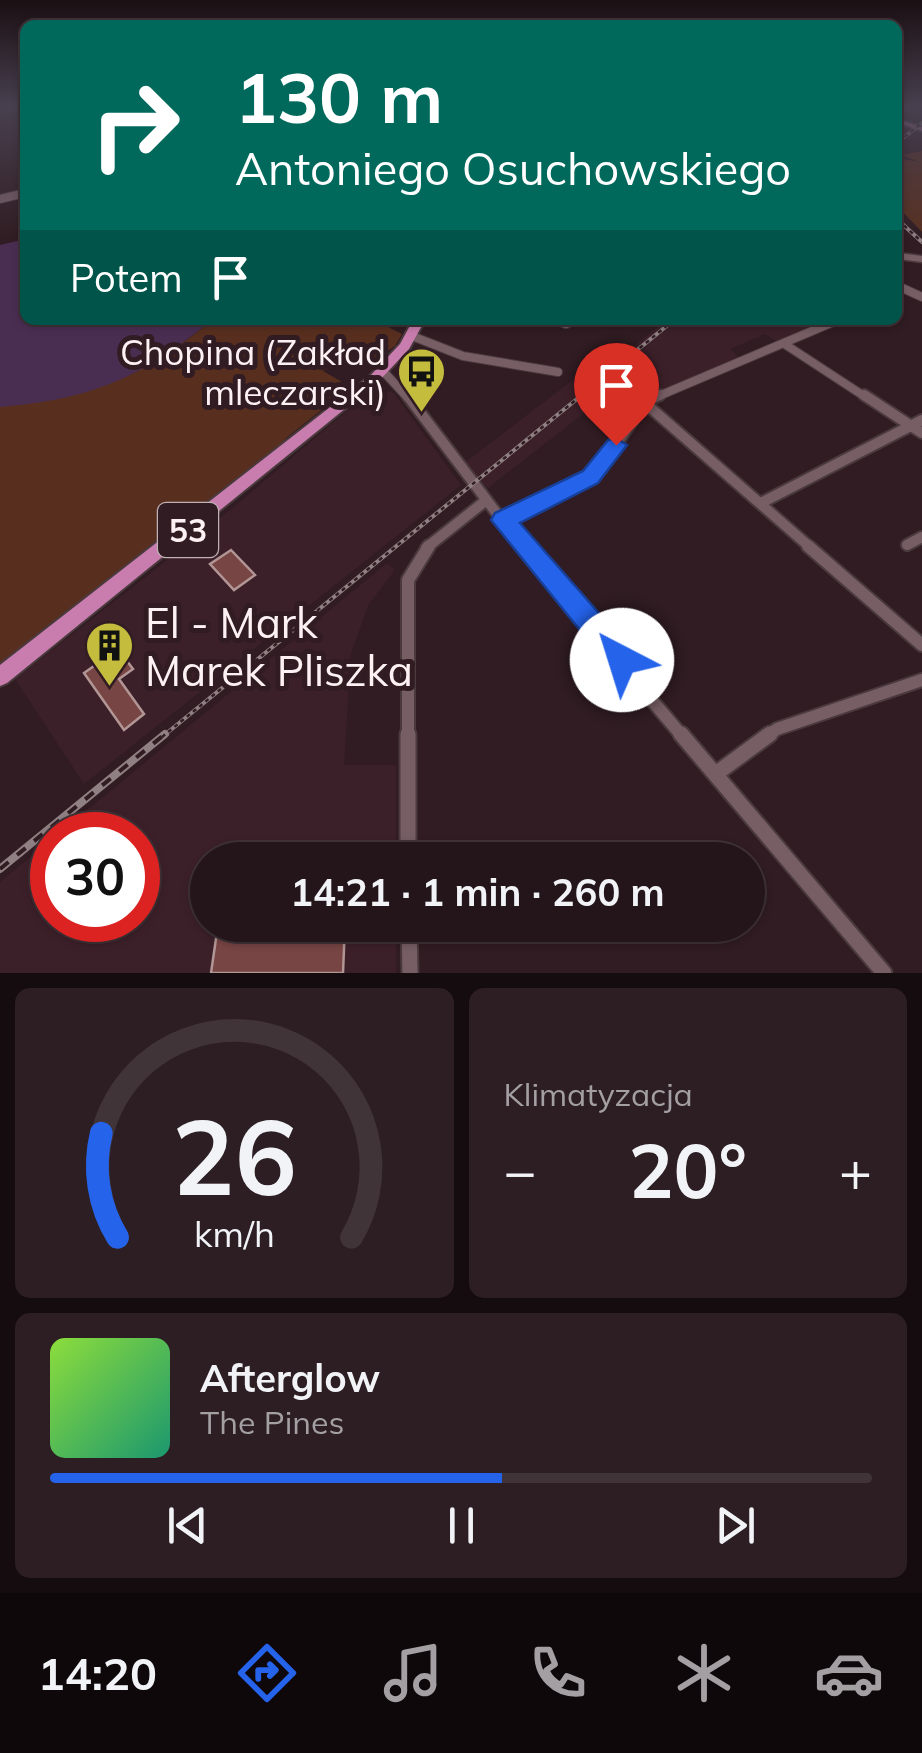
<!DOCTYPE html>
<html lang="pl">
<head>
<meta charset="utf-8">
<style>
	:root { --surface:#24151a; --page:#2c1e23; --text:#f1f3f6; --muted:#a39fa2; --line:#413439; --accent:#2563eb }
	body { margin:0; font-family:Mulish,sans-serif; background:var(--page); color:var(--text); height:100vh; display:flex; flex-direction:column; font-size:38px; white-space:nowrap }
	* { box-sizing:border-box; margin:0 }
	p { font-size:32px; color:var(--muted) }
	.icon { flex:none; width:55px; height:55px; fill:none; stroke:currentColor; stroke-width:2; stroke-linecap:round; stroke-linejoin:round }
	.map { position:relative; height:973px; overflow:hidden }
	.sheet { display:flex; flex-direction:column; gap:15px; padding:15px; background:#140c0e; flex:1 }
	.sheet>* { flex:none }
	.hud { position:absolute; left:20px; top:20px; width:882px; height:305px; border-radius:15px; box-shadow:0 2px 8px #0004,0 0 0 2px var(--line); background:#00695c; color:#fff; overflow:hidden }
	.speed { position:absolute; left:30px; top:812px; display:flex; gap:20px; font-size:50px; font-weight:700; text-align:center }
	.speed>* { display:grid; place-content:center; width:130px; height:130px; border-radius:50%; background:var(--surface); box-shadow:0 2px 8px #0004,0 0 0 2px var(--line); line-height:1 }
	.speed .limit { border:15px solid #d22; background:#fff; color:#111 }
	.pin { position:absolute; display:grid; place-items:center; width:85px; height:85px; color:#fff; margin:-102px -42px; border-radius:50% 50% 50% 0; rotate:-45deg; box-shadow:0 0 10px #0007 }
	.pin .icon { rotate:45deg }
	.me { position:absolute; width:110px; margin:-55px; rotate:320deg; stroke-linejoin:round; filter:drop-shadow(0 0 8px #0008) }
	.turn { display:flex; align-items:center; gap:35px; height:210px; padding:0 50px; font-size:45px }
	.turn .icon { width:130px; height:130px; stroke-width:2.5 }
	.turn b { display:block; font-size:70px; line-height:85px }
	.then { display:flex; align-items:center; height:95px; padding:0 50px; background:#0003; gap:20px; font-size:38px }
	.big { font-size:75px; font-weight:700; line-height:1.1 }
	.sheet .widget { flex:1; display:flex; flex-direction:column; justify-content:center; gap:15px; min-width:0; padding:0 35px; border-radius:15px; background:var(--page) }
	.sheet .dial { align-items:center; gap:0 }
	.dial svg { height:260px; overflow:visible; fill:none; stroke:var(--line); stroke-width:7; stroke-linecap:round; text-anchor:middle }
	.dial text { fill:var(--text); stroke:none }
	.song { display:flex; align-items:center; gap:30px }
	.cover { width:120px; height:120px; border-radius:15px; background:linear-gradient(135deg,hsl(90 70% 55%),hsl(160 70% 35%)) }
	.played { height:10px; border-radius:5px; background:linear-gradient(90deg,var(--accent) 55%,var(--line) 55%) }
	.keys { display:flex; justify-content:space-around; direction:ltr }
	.heat { display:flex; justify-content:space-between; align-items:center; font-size:55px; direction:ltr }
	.sheet .tiles { flex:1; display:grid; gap:15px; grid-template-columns:1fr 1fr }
	.widget:last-child { grid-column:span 2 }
	.trip { position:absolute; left:190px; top:842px; width:575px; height:100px; border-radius:50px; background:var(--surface); box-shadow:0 2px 8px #0004,0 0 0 2px var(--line); font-weight:700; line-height:100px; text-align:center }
	.dock { display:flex; height:160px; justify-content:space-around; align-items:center; background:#0e080a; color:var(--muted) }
	.dock .icon { width:70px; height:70px }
	.dock .on { color:var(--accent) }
	.dock b { font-size:45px; color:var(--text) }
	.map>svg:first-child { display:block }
	.built { fill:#3c2029 }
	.green { fill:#582f1f }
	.water { fill:#4a2e52 }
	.building { fill:#774544; stroke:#b29695; stroke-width:2.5 }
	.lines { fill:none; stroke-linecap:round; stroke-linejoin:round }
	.minor-far4-casing { stroke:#4a3a3e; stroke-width:9 }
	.minor-far3-casing { stroke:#4a3a3e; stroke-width:10 }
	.minor-far2-casing { stroke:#4a3a3e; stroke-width:14 }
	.minor-far1-casing { stroke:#4a3a3e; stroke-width:16 }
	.minor-casing { stroke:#4a3a3e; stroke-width:19 }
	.tertiary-far1-casing { stroke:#4a3a3e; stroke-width:6 }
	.tertiary-casing { stroke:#4a3a3e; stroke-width:10 }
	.primary-casing { stroke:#4a3a3e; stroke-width:4 }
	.minor-far4 { stroke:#775e65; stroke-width:6 }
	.minor-far3 { stroke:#775e65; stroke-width:8 }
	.minor-far2 { stroke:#775e65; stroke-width:10 }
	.minor-far1 { stroke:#775e65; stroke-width:12 }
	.minor { stroke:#775e65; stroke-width:15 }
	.tertiary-far1 { stroke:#775e65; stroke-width:5 }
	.tertiary { stroke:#775e65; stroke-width:8 }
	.primary { fill:#c97dae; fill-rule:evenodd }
	.rail-far1-casing { stroke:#908084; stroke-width:4 }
	.rail-casing { stroke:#908084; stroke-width:8 }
	.rail-far1 { stroke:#301c22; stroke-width:2.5; stroke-dasharray:4; stroke-linecap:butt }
	.rail { stroke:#301c22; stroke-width:4; stroke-dasharray:11; stroke-linecap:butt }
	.route { fill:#2563eb; stroke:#184099; stroke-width:2.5 }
	.labels { text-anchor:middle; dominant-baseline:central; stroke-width:10; stroke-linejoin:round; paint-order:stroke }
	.shield { fill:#301c22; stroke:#c0b1b5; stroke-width:2.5 }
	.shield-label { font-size:32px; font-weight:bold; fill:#fdf1f4 }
	.poi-label { font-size:35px; fill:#fdf1f4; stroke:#301c22; text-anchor:end }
	.near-poi-label { font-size:42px; fill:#fdf1f4; stroke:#301c22; text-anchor:start }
</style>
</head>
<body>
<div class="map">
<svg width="922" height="973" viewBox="0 0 922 973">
	<rect width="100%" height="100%" fill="#301c22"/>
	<g class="built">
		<path d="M666 320H827L779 343 765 334 730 349 742 360 653 395 629 378 488 488 463 464 599 360 613 364Z"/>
		<path d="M374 388 393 392 461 485 84 784 15 679 217 521Z"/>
		<path d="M387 563 395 570 369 604 351 653 344 765H396V860H208V925H396V973H0V882L52 839V920H138V835H57Z"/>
	</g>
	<g class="green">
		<path d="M922 151V232L898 207V158L919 162 902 155Z"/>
		<path d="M212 320H374L402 334 395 346 373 361 353 353 323 371 342 382 339 396 285 439 287 443 0 667V406C88 400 145 376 212 320Z"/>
	</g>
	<path class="water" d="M25 239V320H212C141 378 92 399 0 407V245Z"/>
	<g class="building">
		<path d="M231 550 255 575 234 590 210 564Z"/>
		<path d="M118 649 133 669 119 679 144 714 124 730 84 673Z"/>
		<path d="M218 925H345L343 973H211Z"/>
	</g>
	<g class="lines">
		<defs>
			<path id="minor-far4" d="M898 256 922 259"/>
			<g id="minor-far3">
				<path d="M898 286 922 297"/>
				<path d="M556 320 566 324 576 320"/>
				<path d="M412 336 463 356 558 372"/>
				<path d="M786 345 867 398"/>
				<path d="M383 371 408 398"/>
				<path d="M654 398 838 320"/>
			</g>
			<g id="minor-far2">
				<path d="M407 395 523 548"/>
				<path d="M864 395 922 433"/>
				<path d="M645 403 811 548"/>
				<path d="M761 503 922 420"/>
				<path d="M503 520 598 471 646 401 660 395"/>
				<path d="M907 545 922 537"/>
				<path d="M426 548 484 502"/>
			</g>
			<g id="minor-far1">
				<path d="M521 546 683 737"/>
				<path d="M808 546 922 645"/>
				<path d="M408 737V580L429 546"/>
				<path d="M766 737 777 729 922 680"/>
			</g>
			<g id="minor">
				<path d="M408 734V860"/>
				<path d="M681 734 884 973"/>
				<path d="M717 773 770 734"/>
				<path d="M409 925 410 973"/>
			</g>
			<path id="tertiary-far1" d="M898 115 909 106"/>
			<path id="tertiary" d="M0 199 25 193"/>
			<g id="primary">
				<path d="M898 119 922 127V131L898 123Z"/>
				<path d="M413 320H425L409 349 378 382 7 683 0 686V665L370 376 400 344Z"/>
			</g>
		</defs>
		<use href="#minor-far4" class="minor-far4-casing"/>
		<use href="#minor-far3" class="minor-far3-casing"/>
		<use href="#minor-far2" class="minor-far2-casing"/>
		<use href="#minor-far1" class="minor-far1-casing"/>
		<use href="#minor" class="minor-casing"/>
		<use href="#tertiary-far1" class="tertiary-far1-casing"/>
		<use href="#tertiary" class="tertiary-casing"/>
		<use href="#primary" class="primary-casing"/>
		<use href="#minor-far4" class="minor-far4"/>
		<use href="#minor-far3" class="minor-far3"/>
		<use href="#minor-far2" class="minor-far2"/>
		<use href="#minor-far1" class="minor-far1"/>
		<use href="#minor" class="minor"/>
		<use href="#tertiary-far1" class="tertiary-far1"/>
		<use href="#tertiary" class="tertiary"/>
		<use href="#primary" class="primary"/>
		<defs>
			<g id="rail-far1">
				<path d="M898 142 922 123"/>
				<path d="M898 220 922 242"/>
				<path d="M162 737 674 320"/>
			</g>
			<path id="rail" d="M0 869 165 734"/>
		</defs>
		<use href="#rail-far1" class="rail-far1-casing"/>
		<use href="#rail" class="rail-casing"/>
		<use href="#rail-far1" class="rail-far1"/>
		<use href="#rail" class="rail"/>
	</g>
	<linearGradient id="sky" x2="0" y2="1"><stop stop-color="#1a0f13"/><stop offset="0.44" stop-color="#48404f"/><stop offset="1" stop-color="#48404f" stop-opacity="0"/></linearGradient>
	<rect width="922" height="242" fill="url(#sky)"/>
	<path class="route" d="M616 438 627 445 598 483 520 523 632 651 636 660 632 670 622 674 612 670 491 520 495 513 583 471 608 440Z"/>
	<defs>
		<symbol id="bus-pin" viewBox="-11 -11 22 30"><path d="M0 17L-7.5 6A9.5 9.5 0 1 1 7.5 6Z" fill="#c4bc3d" stroke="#301c22"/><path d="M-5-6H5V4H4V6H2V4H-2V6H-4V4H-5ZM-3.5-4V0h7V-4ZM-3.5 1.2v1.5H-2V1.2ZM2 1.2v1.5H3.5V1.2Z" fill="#111"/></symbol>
		<symbol id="building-pin" viewBox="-11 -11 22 30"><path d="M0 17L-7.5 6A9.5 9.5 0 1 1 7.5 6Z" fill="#c4bc3d" stroke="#301c22"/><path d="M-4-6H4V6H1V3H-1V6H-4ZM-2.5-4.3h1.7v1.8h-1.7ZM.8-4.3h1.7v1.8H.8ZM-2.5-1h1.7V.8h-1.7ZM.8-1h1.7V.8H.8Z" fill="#111"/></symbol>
	</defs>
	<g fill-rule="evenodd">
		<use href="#bus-pin" x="394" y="344" width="55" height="75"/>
		<use href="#building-pin" x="82" y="618" width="55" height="75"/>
	</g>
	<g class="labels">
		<rect class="shield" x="158" y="503" width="60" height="54" rx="8"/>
		<g class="shield-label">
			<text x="188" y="530">53</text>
		</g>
		<g class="poi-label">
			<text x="386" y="352">Chopina (Zakład<tspan x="386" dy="40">mleczarski)</tspan></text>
		</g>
		<g class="near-poi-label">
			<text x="145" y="622">El - Mark<tspan x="145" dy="48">Marek Pliszka</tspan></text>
		</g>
	</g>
</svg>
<div class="speed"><div class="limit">30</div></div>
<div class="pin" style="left:616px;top:445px;background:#d93025"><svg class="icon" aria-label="arrive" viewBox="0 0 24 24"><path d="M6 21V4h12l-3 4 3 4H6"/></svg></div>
<svg class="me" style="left:622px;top:660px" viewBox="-20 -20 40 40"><circle r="19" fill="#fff"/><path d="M0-13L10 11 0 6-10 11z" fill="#2563eb"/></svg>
<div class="trip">14:21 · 1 min · 260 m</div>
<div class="hud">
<div class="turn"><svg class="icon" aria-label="right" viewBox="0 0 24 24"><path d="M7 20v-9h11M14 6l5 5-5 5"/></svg><div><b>130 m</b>Antoniego Osuchowskiego</div></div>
<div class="then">Potem<svg class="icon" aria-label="arrive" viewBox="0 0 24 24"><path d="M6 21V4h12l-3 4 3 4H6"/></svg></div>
</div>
</div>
<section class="sheet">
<div class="tiles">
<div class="widget dial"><svg viewBox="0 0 100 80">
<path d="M14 69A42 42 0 1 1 86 69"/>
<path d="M14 69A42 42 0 0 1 9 37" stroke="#2563eb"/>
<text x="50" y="56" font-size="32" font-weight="700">26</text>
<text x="50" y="72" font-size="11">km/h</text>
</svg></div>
<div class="widget"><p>Klimatyzacja</p>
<div class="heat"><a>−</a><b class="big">20°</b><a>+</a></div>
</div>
<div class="widget">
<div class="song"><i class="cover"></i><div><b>Afterglow</b><p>The Pines</p></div></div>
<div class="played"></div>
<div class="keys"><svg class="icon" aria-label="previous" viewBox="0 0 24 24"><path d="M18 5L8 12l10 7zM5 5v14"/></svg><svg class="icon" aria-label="pause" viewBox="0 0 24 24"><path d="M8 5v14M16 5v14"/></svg><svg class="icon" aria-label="next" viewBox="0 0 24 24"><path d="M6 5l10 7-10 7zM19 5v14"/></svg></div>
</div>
</div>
</section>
<nav class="dock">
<b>14:20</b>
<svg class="icon on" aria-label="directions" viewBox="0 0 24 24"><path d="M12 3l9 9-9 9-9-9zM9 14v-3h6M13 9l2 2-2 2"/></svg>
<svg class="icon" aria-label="music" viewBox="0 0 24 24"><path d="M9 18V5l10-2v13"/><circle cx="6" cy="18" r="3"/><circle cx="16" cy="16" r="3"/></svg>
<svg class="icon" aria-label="phone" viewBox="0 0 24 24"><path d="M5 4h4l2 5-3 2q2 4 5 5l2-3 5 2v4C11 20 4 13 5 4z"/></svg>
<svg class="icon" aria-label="climate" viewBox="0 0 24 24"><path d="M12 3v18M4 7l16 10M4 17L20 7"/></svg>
<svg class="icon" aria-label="car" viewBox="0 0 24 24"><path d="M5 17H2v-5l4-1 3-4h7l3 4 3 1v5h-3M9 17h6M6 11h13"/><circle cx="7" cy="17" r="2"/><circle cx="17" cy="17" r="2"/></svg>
</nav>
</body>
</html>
